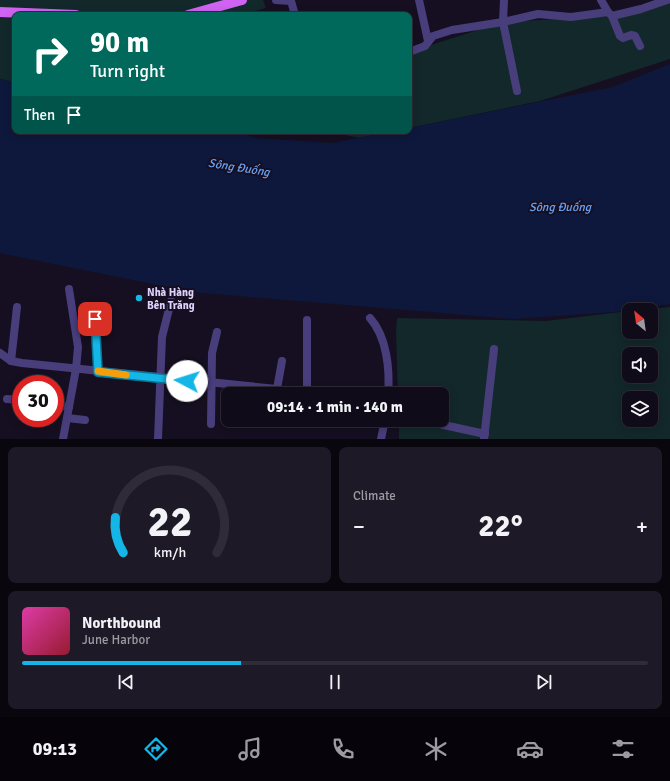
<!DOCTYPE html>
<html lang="en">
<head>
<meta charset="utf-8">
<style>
	:root { --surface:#100b19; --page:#1e1926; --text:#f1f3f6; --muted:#9c9ba2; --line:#302b38; --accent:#13b6e7 }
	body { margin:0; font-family:Signika,sans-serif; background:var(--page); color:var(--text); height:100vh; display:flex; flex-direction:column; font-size:15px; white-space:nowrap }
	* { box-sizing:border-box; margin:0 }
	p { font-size:13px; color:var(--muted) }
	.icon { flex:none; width:22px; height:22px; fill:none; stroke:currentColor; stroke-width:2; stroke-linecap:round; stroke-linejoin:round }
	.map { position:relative; height:439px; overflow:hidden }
	.panel { display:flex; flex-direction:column; gap:8px; padding:8px; background:#09060e; flex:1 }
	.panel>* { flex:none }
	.guide { position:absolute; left:12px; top:12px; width:400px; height:122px; border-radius:8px; box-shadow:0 2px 10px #0003,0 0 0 1px var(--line); background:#00695c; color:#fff; overflow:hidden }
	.needle { width:26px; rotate:331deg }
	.fabs { position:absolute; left:622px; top:303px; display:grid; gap:8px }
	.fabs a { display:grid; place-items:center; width:36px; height:36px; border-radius:8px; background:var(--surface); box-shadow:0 2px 10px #0003,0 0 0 1px var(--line); font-size:20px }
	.speed { position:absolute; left:12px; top:375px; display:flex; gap:8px; font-size:20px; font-weight:700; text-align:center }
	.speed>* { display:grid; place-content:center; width:52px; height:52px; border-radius:50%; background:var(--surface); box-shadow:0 2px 10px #0003,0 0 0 1px var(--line); line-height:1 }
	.speed .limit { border:6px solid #d22; background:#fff; color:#111 }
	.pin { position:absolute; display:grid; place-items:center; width:34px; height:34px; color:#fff; margin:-17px; border-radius:8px; box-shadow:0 2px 6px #0006 }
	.me { position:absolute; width:44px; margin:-22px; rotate:275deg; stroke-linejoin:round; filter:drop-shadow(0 0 3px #0008) }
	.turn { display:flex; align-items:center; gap:14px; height:84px; padding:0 12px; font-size:18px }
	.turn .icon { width:52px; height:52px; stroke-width:2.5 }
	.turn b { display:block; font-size:28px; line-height:34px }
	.then { display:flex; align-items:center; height:38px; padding:0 12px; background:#0003; gap:8px; font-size:15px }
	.big { font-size:30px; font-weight:700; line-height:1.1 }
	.panel .tile { flex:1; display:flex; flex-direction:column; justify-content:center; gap:6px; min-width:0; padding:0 14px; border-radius:8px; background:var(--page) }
	.panel .dial { align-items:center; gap:0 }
	.dial svg { height:104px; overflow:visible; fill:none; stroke:var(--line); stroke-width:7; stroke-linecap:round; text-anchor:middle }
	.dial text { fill:var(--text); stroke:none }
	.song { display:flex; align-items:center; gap:12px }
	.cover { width:48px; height:48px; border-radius:6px; background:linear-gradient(135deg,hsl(320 70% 55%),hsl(350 70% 35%)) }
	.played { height:4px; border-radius:2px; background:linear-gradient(90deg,var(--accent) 35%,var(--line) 35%) }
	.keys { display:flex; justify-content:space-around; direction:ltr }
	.heat { display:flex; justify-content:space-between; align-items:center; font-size:22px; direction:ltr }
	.panel .tiles { flex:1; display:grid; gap:8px; grid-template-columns:1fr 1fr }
	.tile:last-child { grid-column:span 2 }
	.trip { position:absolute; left:221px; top:387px; width:228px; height:40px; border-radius:8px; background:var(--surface); box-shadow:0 2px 10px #0003,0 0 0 1px var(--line); font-weight:700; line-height:40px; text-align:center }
	.dock { display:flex; height:64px; justify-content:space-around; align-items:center; background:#06040a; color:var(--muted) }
	.dock .icon { width:28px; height:28px }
	.dock .active { color:var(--accent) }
	.dock b { font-size:18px; color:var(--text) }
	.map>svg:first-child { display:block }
	.green { fill:#13282b; fill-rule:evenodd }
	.water { fill:#0e183c }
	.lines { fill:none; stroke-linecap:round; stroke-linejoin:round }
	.minor { stroke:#493e7c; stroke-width:8 }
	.primary { stroke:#d063f2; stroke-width:10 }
	.route-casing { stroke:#0c7696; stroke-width:10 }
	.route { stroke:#13b6e7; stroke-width:7 }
	.slow { stroke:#f59e0b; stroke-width:7 }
	.poi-dot { fill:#13b6e7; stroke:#150f21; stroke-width:1.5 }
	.labels { text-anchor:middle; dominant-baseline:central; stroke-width:4; stroke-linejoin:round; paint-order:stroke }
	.poi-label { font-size:11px; font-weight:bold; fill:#ddd3fb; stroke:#150f21; text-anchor:start }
	.water-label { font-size:12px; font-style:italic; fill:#6aa1f3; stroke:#150f21 }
</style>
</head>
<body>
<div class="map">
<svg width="670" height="439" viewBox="0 0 670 439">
	<rect width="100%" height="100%" fill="#150f21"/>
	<g class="green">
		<path d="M0 0H263L266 8 242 15H15V82L0 79Z"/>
		<path d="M670 0V59L540 101 409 128V52L503 22 612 16Z"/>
		<path d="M323 131H393L360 138Z"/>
		<path d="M670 307V439H399V420H442V394H398L396 331 397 318 546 321 629 311V332H651V310H641ZM629 354H651V376H629ZM629 398H651V420H629Z"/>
	</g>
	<path class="water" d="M670 64V304L629 311 513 319 192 292 0 253V79L15 82V131H237L256 138 332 143 393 131H409V128L613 87Z"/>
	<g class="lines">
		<g class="minor">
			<path d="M276 0 291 1 295 15"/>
			<path d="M419 0 428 41"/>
			<path d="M504 0 503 22 517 91"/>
			<path d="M601 0 608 12"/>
			<path d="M612 16 620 36 623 38 631 35 635 36 640 46"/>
			<path d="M409 52 425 46 433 36 452 30 503 22 538 14 571 17 608 12 612 16 641 9 667 0"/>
			<path d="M370 318C387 337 390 370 388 394"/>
			<path d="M95 319 98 372"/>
			<path d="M0 353 11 361 22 363 277 389 289 394"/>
			<path d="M11 361 17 307"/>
			<path d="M277 389 282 361"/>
			<path d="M307 394V320"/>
			<path d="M7 399 21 400"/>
			<path d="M55 405 69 407"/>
			<path d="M67 418 85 420"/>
			<path d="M421 420 485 434"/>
			<path d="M211 424 212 353 217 332"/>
			<path d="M63 439 76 369 78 347 69 289"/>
			<path d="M158 439 162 337 171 301"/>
			<path d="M381 439 385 420"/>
			<path d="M484 439 494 349"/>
		</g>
		<g class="primary">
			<path d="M0 12 76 15"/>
			<path d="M188 15 242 0"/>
		</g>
	</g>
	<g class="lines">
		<defs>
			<path id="route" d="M95 319 98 372 187 381"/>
		</defs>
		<use href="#route" class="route-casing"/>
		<use href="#route" class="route"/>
		<path class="slow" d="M98 371 126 375"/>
	</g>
	<circle class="poi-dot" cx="139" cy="298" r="4"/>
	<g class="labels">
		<g class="poi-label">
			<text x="147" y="292">Nhà Hàng<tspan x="147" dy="13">Bên Trăng</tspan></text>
		</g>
		<g class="water-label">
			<text transform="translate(239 168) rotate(9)">Sông Đuống</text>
			<text x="560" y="207">Sông Đuống</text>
		</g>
	</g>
</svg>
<div class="fabs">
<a><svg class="needle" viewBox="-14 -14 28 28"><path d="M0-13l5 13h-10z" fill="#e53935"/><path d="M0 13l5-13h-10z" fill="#9c9ba2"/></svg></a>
<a><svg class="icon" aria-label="sound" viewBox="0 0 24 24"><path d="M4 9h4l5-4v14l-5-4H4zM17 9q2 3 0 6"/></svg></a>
<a><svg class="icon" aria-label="layers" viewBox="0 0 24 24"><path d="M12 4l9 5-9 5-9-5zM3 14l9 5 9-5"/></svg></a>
</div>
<div class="speed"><div class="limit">30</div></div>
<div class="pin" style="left:95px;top:319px;background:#d93025"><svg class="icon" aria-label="arrive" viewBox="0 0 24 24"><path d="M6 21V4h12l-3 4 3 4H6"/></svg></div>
<svg class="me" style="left:187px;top:381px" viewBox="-20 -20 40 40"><circle r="19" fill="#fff"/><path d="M0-13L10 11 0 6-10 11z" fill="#13b6e7"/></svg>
<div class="trip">09:14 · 1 min · 140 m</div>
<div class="guide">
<div class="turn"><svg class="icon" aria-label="right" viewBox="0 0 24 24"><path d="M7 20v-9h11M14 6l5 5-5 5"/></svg><div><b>90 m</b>Turn right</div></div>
<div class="then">Then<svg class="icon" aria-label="arrive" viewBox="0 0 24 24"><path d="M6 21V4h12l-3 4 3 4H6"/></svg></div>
</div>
</div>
<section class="panel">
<div class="tiles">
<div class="tile dial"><svg viewBox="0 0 100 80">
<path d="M14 69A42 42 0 1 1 86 69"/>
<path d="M14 69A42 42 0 0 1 8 42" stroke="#13b6e7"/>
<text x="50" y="56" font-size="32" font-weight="700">22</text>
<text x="50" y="72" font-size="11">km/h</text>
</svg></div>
<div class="tile"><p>Climate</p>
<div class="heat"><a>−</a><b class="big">22°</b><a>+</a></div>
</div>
<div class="tile">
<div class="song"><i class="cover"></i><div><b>Northbound</b><p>June Harbor</p></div></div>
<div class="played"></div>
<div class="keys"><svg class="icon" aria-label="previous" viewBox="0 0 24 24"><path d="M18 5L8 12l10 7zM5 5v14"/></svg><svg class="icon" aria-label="pause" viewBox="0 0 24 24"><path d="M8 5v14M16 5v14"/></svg><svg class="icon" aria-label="next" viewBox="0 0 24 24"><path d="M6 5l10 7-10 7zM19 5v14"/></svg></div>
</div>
</div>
</section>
<nav class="dock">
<b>09:13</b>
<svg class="icon active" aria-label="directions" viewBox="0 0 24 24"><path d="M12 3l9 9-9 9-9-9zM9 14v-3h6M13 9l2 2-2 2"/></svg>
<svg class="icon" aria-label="music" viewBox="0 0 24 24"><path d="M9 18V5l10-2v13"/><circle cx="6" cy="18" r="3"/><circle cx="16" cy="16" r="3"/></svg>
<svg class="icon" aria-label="phone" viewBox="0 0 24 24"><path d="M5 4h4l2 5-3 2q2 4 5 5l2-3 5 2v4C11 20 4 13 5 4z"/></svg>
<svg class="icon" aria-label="climate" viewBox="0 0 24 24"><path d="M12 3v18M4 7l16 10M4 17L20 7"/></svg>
<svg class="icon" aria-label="car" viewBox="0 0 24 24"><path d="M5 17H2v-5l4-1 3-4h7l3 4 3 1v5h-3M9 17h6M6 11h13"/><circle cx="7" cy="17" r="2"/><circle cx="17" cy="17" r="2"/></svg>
<svg class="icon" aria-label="filters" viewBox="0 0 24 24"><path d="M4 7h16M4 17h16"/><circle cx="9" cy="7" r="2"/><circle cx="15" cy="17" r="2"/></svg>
</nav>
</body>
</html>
